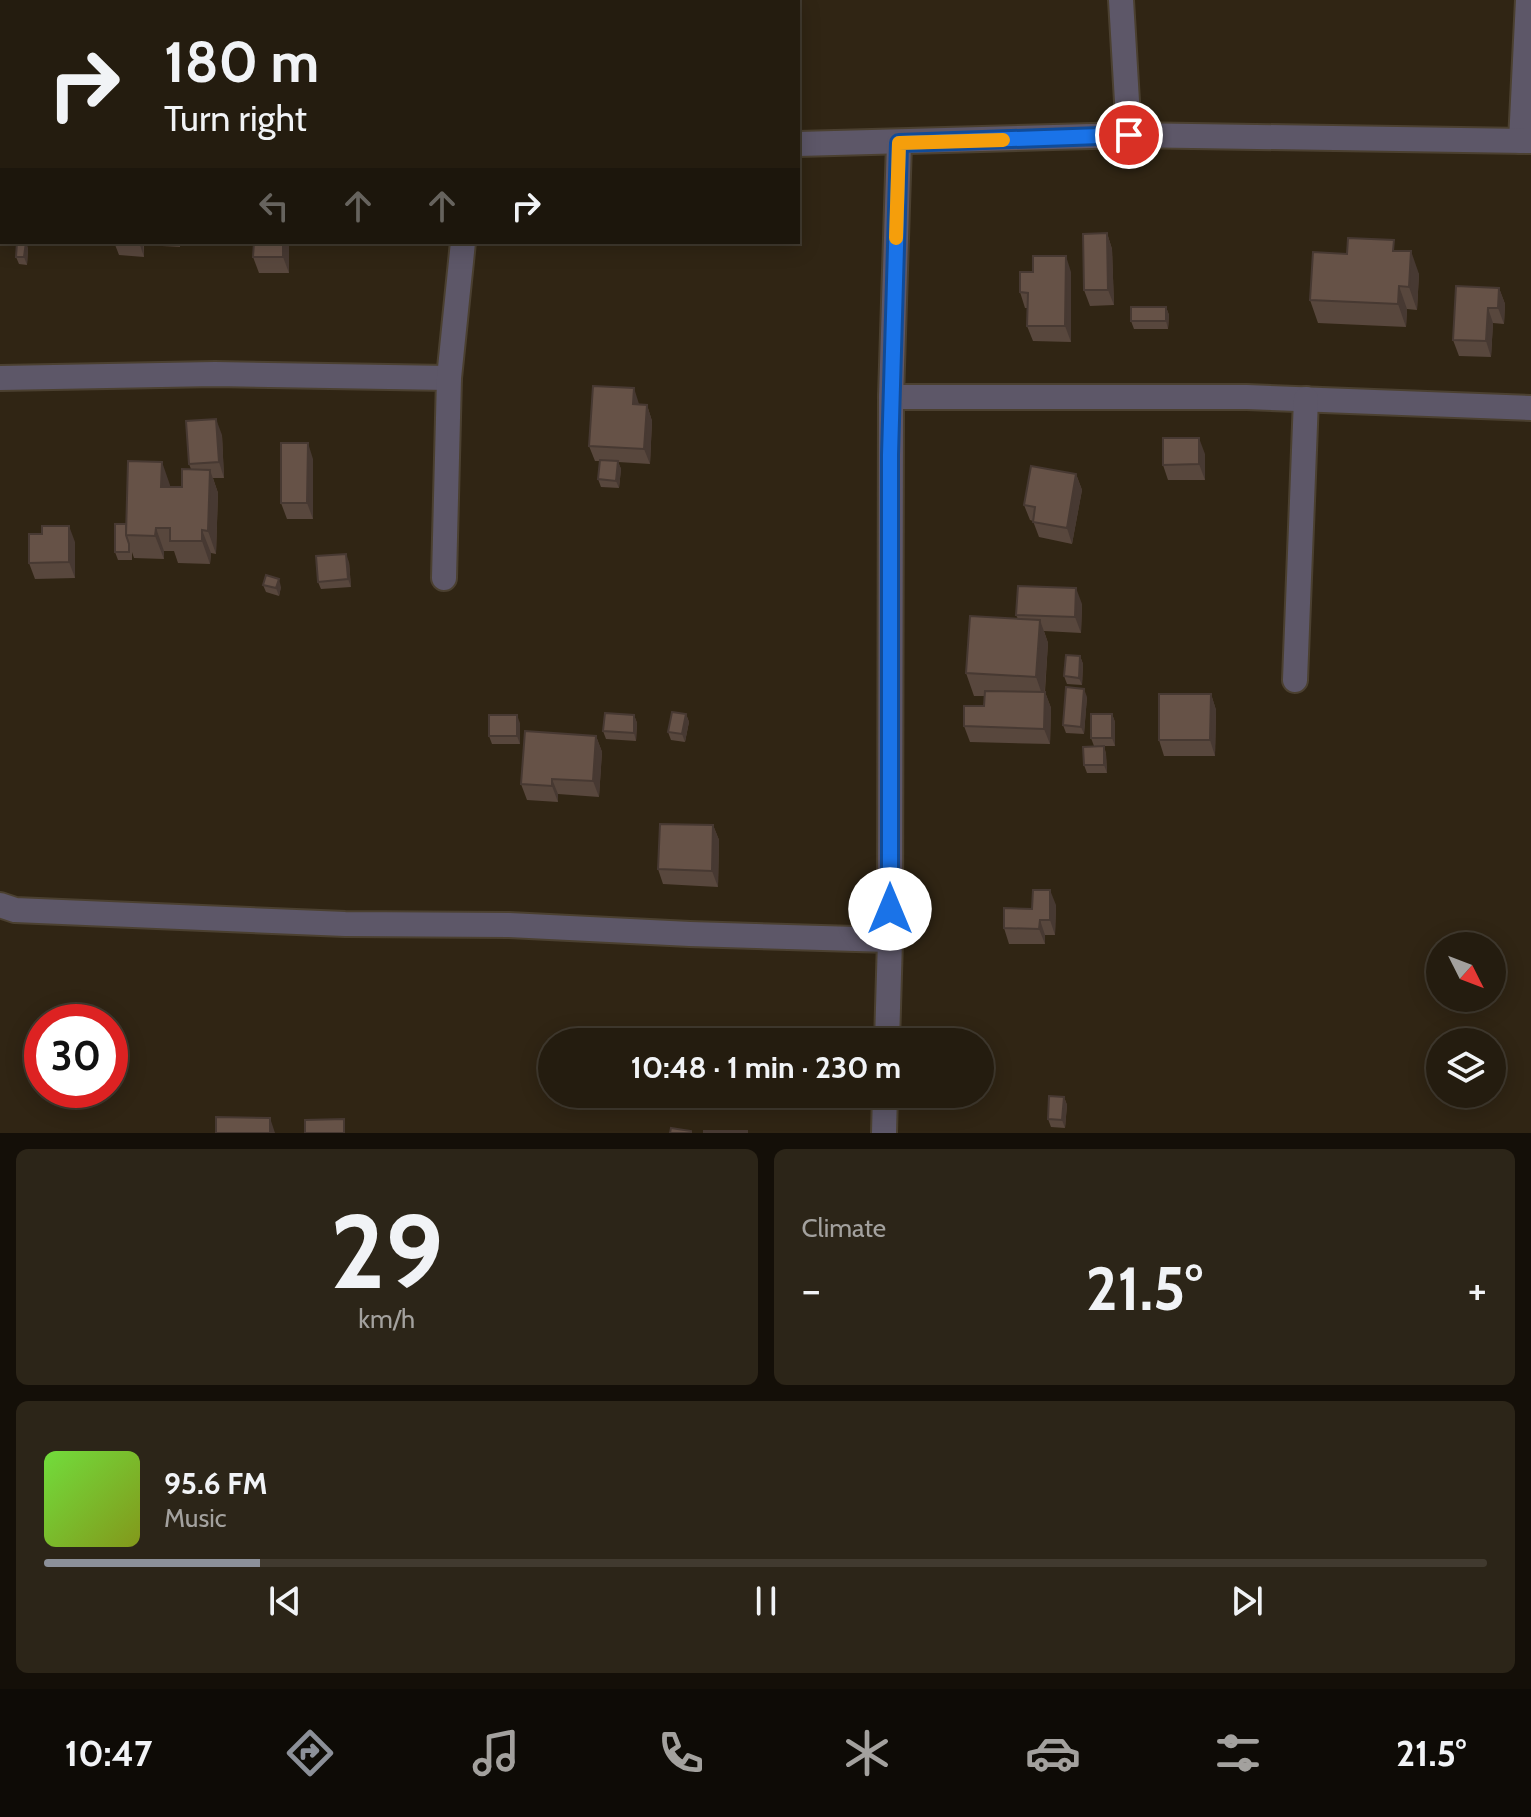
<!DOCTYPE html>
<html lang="en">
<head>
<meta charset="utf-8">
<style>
	:root { --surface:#241c0f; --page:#2c2518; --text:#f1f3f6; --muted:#a3a19e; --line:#413a2f; --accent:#8c9099 }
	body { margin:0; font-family:Cabin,sans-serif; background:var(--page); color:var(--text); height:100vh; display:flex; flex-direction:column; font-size:30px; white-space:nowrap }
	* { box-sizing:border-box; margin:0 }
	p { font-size:26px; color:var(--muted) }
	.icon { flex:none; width:44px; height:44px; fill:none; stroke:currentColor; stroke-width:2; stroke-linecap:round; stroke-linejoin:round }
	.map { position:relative; height:1133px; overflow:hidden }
	.details { display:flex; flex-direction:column; gap:16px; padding:16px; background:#140f08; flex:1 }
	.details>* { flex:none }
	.guide { position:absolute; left:0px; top:0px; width:800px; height:244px; box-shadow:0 4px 20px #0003,0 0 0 2px var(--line); background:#241c0f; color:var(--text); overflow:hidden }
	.needle { width:52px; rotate:132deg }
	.fabs { position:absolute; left:1426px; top:932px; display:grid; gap:16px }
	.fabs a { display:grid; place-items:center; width:80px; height:80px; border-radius:50%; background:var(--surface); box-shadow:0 4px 20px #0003,0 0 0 2px var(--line); font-size:40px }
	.speed { position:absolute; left:24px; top:1004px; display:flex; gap:16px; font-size:40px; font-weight:700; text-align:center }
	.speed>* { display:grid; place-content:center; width:104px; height:104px; border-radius:50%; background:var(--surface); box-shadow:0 4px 20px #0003,0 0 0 2px var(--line); line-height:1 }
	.speed .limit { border:12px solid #d22; background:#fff; color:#111 }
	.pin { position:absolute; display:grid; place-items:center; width:68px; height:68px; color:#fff; margin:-34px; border:4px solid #fff; border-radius:50%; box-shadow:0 2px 8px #0007 }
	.me { position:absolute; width:88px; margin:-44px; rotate:0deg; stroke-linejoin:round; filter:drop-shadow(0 0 6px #0008) }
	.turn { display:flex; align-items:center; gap:28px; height:168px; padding:0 32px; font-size:36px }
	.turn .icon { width:104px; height:104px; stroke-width:2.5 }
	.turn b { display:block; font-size:56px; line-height:68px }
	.lanes { display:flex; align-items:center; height:76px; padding:0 32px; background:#0003; justify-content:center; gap:40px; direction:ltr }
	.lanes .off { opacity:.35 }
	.big { font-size:60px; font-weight:800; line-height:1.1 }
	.details .tile { flex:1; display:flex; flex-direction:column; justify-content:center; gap:12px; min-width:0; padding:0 28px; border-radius:12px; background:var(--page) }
	.details .dial { align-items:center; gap:0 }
	.dial b { font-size:104px; line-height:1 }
	.song { display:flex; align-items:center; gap:24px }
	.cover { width:96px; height:96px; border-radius:12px; background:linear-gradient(135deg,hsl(100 70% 55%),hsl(70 70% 35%)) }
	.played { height:8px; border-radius:4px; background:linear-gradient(90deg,var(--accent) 15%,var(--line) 15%) }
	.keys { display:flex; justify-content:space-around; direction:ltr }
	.heat { display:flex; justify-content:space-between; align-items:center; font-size:44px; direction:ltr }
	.details .tiles { flex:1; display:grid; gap:16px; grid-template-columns:1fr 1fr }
	.tile:last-child { grid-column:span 2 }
	.trip { position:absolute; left:538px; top:1028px; width:456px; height:80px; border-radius:40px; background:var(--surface); box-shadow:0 4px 20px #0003,0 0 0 2px var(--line); font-weight:800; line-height:80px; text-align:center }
	.tab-bar { display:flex; height:128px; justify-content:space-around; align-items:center; background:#0e0b06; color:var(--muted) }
	.tab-bar .icon { width:56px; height:56px }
	.tab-bar .selected { color:var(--accent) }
	.tab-bar b { font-size:36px; color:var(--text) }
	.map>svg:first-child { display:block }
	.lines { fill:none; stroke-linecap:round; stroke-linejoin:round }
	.minor-casing { stroke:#4b4030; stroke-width:28 }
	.minor { stroke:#5d5768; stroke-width:24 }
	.wall { fill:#58473d }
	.shaded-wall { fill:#473932 }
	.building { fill:#665247; stroke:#473932; stroke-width:2 }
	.route-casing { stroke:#114b97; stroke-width:20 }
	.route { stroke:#1a73e8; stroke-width:14 }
	.slow { stroke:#f59e0b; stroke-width:14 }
</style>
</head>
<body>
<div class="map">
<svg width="1531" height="1133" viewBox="0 0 1531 1133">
	<rect width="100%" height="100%" fill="#302514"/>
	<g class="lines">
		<defs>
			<g id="minor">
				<path d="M354 0V2"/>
				<path d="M1121 0 1129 135"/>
				<path d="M0 128H2"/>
				<path d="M1521 141 1528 0"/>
				<path d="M798 144 1129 135 1531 141"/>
				<path d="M0 378 215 374 449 378"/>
				<path d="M891 397H1247L1531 408"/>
				<path d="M444 578 449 378 463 242"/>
				<path d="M1295 680 1306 399"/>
				<path d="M0 905 15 910 345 924 509 925 690 934 890 940"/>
				<path d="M887 1042 890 940 891 397 899 143"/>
				<path d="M884 1133 885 1094"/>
			</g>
		</defs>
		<use href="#minor" class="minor-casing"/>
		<use href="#minor" class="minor"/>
	</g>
	<g class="wall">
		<path d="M0 169H2V234L0 233Z"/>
		<path d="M1107 233 1112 249 1114 305 1090 306 1084 290Z"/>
		<path d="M26 242 28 249 27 265 19 264 16 257Z"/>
		<path d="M114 242H180V247L144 245V257L119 255Z"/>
		<path d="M254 242H289V273H259L253 257Z"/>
		<path d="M1397 251 1419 274 1417 310 1407 309 1406 327 1318 323 1310 300 1347 254Z"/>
		<path d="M1033 272H1071V342L1033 341 1027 326 1028 308H1025L1020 292Z"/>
		<path d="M1499 288 1505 304 1504 324 1493 323 1491 357 1459 356 1453 340Z"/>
		<path d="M1166 307 1169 315 1168 329H1134L1131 321Z"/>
		<path d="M639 405H647L652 421 650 464 618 462 621 469 619 488 601 487 598 479 600 461H595L589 446Z"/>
		<path d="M222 435 224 478H213L218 493 216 554 211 553 210 564 178 563 174 551H164V559L134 558 132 552V560H118L115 552 126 524 170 485V487H182L191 469 189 464Z"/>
		<path d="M1205 454V480H1168L1163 465Z"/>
		<path d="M313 459V519H287L281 503Z"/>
		<path d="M1076 474 1082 490 1072 544 1039 537 1033 521 1030 520 1024 505Z"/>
		<path d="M75 542V578L35 579 29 563Z"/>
		<path d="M349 562 351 587 321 589 318 582Z"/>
		<path d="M263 585 281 587 279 596 266 592Z"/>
		<path d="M1082 604 1081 633 1044 631 1048 643 1045 692 1051 708 1050 744 970 742 964 726 984 706 985 696H974L966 673 1018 619 1016 615Z"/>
		<path d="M1080 656 1083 664 1082 685 1067 684 1064 676Z"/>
		<path d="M1211 694 1216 710 1215 756H1164L1159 740Z"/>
		<path d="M1087 697 1084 734 1066 733 1063 725Z"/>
		<path d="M686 714 689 722 685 742 671 740 668 732Z"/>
		<path d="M1112 714 1115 722V746H1094L1091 738Z"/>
		<path d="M634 715 637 723 636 741 606 739 603 731Z"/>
		<path d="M520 723V744H492L489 736Z"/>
		<path d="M596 736 602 752 599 797 558 794V802L527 800 521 784Z"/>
		<path d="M1104 746 1106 754 1107 773H1087L1084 765Z"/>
		<path d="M713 825 719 840 718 887 663 884 658 869Z"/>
		<path d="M1056 905 1055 935H1045V944H1009L1004 928 1032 909Z"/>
		<path d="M1064 1097 1067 1105 1065 1128 1051 1127 1048 1119Z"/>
	</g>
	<g class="shaded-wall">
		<path d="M1107 233 1112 249 1114 305 1108 290Z"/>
		<path d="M26 242 28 249 27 265 24 257Z"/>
		<path d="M139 242H143L144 257Z"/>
		<path d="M283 242H289V273L283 257Z"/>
		<path d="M1411 251 1419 274 1417 310 1409 287Z"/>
		<path d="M1066 256 1071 272V342L1065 326Z"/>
		<path d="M1399 286 1407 309 1406 327 1398 304Z"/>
		<path d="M1499 288 1505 304 1504 324 1498 308Z"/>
		<path d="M1166 307 1169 315 1168 329 1166 321Z"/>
		<path d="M1488 308 1493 323 1491 357 1486 341Z"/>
		<path d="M634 388 639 404V420L633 404Z"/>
		<path d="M647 405 652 421 650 464 644 449Z"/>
		<path d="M216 419 222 435 224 478 219 462Z"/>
		<path d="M1199 438 1205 454V480L1199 464Z"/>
		<path d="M308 443 313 459V519L307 503Z"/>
		<path d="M618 461 621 469 619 488 616 481Z"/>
		<path d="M162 462 170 485 169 510 161 487Z"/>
		<path d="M210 470 218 493 216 554 208 531Z"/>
		<path d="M1076 474 1082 490 1072 544 1067 528Z"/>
		<path d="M69 526 75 542V578L69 562Z"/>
		<path d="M156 528 164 551V559L155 536Z"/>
		<path d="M202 530 211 553 210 564 202 541Z"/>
		<path d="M346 554 349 562 351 587 348 579Z"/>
		<path d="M279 579 281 587 279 596 276 588Z"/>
		<path d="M1076 588 1082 604 1081 633 1075 617Z"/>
		<path d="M1040 620 1048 643 1044 700 1036 677Z"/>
		<path d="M1080 656 1083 664 1082 685 1079 678Z"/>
		<path d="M1084 689 1087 697 1084 734 1081 727Z"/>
		<path d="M1045 692 1051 708 1050 744 1044 729Z"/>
		<path d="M1211 694 1216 710 1215 756 1210 740Z"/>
		<path d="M686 714 689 722 685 742 682 734Z"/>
		<path d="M1112 714 1115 722V746L1112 738Z"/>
		<path d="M517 715 520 723V744L517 736Z"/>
		<path d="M634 715 637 723 636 741 634 733Z"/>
		<path d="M596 736 602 752 599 797 593 781Z"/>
		<path d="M1104 746 1106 754 1107 773 1104 765Z"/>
		<path d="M552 779 558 794V802L552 786Z"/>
		<path d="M713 825 719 840 718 887 712 871Z"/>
		<path d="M1050 890 1056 905 1055 935 1050 920Z"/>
		<path d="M1040 920 1045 935V944L1039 929Z"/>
		<path d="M1064 1097 1067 1105 1065 1128 1062 1120Z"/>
		<path d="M270 1118 275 1133H270Z"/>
	</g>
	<g class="building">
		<rect x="0" y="169" width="2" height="49"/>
		<path d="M1107 233 1108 290H1084L1083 234Z"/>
		<path d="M1348 238 1394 240 1393 251H1411L1409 287 1399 286 1398 304 1310 300 1313 252 1347 254Z"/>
		<path d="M17 242H26L24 257H16Z"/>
		<path d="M254 242H283V257H253Z"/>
		<path d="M1033 256H1066L1065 326H1027L1028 293 1020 292V272H1033Z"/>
		<path d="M1456 286 1499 288 1498 308H1488L1486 341 1453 340Z"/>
		<rect x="1131" y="307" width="35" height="14"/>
		<path d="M593 386 634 388 633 404 647 405 644 449 589 446Z"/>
		<path d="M216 419 219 462 189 464 186 421Z"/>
		<path d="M1163 438H1199V464L1163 465Z"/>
		<path d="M281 443H308L307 503H281Z"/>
		<path d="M600 460 618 461 616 481 598 479Z"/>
		<path d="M128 461 162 462 161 487H182V469L210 470 208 531 202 530V541H170V528H156L155 536 126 535Z"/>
		<path d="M1031 466 1076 474 1067 528 1033 522 1035 507 1024 505Z"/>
		<path d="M115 524H126V535L129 544V552H115Z"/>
		<path d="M42 526H69V562L29 563V534H42Z"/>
		<path d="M346 554 348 579 318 582 316 556Z"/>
		<path d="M266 575 279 579 276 588 263 585Z"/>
		<path d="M1018 586 1076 588 1075 617 1016 615Z"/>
		<path d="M970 616 1040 620 1036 677 966 673Z"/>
		<path d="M1066 655 1080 656 1079 678 1064 676Z"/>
		<path d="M1066 687 1084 689 1081 727 1063 725Z"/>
		<path d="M985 691 1045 692 1044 729 964 726V706H984Z"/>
		<path d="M1159 694H1211L1210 740H1159Z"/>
		<path d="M672 712 686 714 682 734 668 732Z"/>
		<path d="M605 713 634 715V733L603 731Z"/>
		<rect x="1091" y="714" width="21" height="24"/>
		<rect x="489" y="715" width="28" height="21"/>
		<path d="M525 731 596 736 593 781 552 779V786L521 784Z"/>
		<path d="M1104 746V765H1084L1083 747Z"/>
		<path d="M660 824 713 825 712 871 658 869Z"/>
		<path d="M1033 890H1050V920H1040L1039 929 1004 928V908L1032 909Z"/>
		<path d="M1049 1096 1064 1097 1062 1120 1048 1119Z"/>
		<path d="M216 1117 270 1118V1133H216Z"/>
		<path d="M344 1119V1133H305V1120Z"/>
		<path d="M671 1128 691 1131V1133H670Z"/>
		<rect x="704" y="1131" width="43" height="2"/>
	</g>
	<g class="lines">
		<defs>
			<path id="route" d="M890 909V455L899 143 1129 135"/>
		</defs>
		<use href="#route" class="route-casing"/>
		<use href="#route" class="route"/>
		<path class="slow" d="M896 238 899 143 1003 140"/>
	</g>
</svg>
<div class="fabs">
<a><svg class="needle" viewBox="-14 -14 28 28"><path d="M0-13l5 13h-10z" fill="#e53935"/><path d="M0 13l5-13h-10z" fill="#a3a19e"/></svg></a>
<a><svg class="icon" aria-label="layers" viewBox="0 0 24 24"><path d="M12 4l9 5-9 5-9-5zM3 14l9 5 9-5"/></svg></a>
</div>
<div class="speed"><div class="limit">30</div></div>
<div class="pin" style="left:1129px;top:135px;background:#d93025"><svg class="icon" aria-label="arrive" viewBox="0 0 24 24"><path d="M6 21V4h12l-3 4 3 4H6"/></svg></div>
<svg class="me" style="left:890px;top:909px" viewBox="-20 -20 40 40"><circle r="19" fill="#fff"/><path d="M0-13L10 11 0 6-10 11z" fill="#1a73e8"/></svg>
<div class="trip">10:48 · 1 min · 230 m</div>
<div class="guide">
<div class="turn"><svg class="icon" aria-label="right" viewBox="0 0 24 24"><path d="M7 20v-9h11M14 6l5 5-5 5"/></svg><div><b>180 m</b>Turn right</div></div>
<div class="lanes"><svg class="icon off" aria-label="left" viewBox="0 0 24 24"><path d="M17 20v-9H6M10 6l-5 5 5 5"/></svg><svg class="icon off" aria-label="ahead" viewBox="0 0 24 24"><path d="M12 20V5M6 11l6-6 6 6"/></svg><svg class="icon off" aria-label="ahead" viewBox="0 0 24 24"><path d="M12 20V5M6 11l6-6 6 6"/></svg><svg class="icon" aria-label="right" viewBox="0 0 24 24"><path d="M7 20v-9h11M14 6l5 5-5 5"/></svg></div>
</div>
</div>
<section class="details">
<div class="tiles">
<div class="tile dial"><b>29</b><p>km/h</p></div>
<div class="tile"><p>Climate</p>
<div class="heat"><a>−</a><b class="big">21.5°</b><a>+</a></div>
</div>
<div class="tile">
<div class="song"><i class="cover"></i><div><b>95.6 FM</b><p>Music</p></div></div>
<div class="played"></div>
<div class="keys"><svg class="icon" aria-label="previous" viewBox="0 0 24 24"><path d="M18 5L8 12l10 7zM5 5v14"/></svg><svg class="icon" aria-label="pause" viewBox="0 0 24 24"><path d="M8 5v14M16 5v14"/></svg><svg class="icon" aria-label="next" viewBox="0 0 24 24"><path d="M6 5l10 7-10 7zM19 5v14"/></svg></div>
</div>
</div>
</section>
<nav class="tab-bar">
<b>10:47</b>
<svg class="icon selected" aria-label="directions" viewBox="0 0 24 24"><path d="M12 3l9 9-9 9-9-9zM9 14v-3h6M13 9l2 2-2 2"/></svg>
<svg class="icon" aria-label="music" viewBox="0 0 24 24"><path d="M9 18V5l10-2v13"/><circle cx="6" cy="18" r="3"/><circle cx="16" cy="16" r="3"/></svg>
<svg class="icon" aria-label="phone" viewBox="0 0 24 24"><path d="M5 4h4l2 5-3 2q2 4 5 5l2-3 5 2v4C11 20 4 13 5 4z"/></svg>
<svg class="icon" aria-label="climate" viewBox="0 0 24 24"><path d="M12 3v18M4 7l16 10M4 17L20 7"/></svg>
<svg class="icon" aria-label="car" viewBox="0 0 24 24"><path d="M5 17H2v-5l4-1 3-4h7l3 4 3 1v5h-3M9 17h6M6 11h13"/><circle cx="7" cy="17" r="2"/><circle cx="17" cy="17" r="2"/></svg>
<svg class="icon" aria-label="filters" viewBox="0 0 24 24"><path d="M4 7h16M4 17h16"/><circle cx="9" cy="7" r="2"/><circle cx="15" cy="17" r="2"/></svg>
<b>21.5°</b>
</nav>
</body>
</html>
